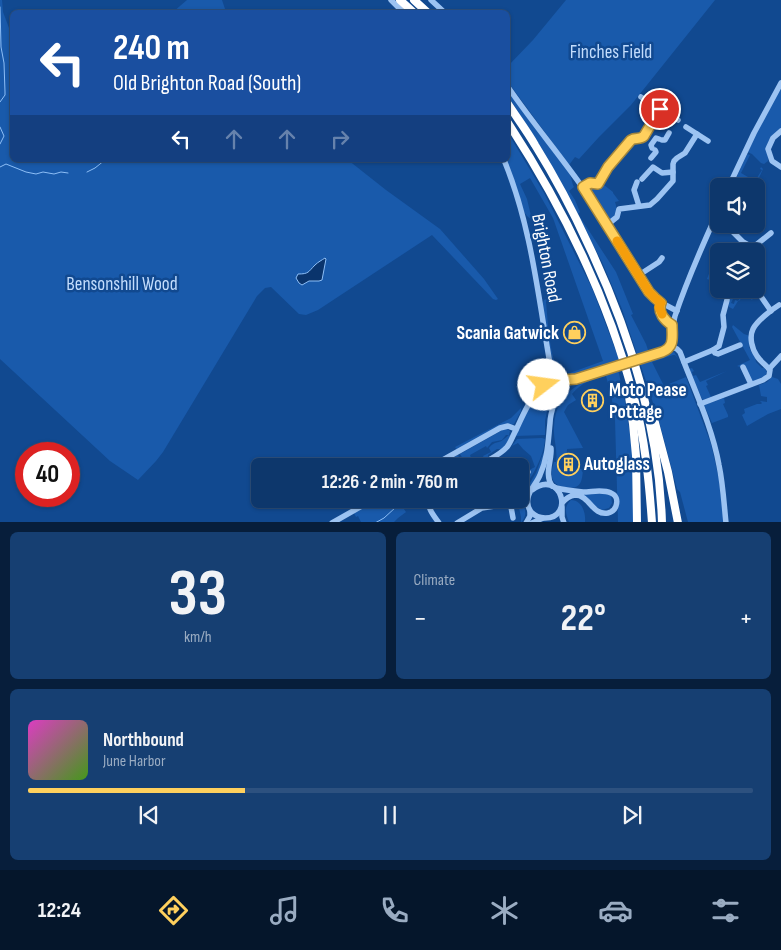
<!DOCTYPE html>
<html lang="en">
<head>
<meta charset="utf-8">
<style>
	:root { --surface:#0d376c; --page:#163f72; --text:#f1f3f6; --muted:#9aacc2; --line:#2d517f; --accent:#ffd05d }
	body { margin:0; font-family:"Sofia Sans Condensed",sans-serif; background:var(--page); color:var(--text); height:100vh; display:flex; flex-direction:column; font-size:19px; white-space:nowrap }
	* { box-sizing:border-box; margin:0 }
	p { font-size:16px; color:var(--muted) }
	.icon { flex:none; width:28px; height:28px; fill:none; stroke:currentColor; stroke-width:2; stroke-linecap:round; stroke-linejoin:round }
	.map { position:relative; height:522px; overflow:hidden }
	.details { display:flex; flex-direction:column; gap:10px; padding:10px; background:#071e3b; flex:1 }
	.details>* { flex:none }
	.guide { position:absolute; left:10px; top:10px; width:500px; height:152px; border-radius:8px; box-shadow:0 1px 4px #0004,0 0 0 1px var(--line); background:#1a4fa0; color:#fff; overflow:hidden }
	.buttons { position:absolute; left:710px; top:178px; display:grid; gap:10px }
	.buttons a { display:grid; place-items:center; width:55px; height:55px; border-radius:8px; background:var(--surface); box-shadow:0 1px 4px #0004,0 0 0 1px var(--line); font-size:25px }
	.speed { position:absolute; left:15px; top:442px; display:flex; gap:10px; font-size:25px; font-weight:700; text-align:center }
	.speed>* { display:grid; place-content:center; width:65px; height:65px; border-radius:50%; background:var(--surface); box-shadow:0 1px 4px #0004,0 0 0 1px var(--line); line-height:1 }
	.speed .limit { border:8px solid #d22; background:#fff; color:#111 }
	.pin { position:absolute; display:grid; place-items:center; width:42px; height:42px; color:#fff; margin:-21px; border:2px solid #fff; border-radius:50%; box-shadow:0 1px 5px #0007 }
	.me { position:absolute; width:55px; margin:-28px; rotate:75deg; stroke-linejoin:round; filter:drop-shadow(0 0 4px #0008) }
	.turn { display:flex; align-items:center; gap:18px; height:105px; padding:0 20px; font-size:22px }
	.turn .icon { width:65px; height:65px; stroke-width:2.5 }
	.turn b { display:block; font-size:35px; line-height:42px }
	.lanes { display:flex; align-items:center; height:48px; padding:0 20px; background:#0003; justify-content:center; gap:25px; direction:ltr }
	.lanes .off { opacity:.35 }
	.big { font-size:38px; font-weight:700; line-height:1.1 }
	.details .widget { flex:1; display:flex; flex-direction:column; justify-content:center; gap:8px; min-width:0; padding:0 18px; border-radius:8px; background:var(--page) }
	.details .dial { align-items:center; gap:0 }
	.dial b { font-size:65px; line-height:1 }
	.song { display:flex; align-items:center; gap:15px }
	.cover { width:60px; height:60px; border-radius:8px; background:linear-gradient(135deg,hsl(310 70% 55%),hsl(100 70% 35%)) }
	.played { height:5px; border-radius:2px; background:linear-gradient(90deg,var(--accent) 30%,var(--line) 30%) }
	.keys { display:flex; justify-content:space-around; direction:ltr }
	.heat { display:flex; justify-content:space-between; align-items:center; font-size:28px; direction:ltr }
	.details .tiles { flex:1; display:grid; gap:10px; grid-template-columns:1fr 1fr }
	.widget:last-child { grid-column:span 2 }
	.trip { position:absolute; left:251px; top:458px; width:278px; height:50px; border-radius:8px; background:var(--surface); box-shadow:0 1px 4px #0004,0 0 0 1px var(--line); font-weight:700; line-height:50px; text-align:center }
	.dock { display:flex; height:80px; justify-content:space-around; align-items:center; background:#05162b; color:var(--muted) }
	.dock .icon { width:35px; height:35px }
	.dock .on { color:var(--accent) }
	.dock b { font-size:22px; color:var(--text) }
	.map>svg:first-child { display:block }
	.green { fill:#195aab }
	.water { fill:#0a346c; stroke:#8dbef6 }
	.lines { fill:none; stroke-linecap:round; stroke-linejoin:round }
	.stream { stroke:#8dbef6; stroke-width:1 }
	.minor { stroke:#9cc3f2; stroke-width:5.5 }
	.highway { stroke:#fff; stroke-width:8 }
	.minor-bridge { stroke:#9cc3f2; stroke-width:5.5 }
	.route-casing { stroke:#a6873c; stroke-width:12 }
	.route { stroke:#ffd05d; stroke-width:9 }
	.slow { stroke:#f59e0b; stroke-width:9 }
	.labels { text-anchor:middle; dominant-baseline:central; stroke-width:5; stroke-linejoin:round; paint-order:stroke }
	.park-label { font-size:19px; fill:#c3ddfd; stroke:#114990 }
	.street-label { font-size:19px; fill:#fff; stroke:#114990 }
	.poi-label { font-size:19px; font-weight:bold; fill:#fff; stroke:#114990; text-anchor:start }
</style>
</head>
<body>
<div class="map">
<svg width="781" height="523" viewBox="0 0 781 523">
	<rect width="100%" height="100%" fill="#114990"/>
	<g class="green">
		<path d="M0 0H2L3 12 12 36V160H348L386 190 440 229 484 279 498 299 496 300 493 299 432 235 318 310 306 315 299 314 271 287 265 288 257 296 163 452 156 461 138 480 110 461 0 359Z"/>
		<path d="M187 0H222L225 9 220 12H173Z"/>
		<path d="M566 0H715L631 105 599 137 579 159 575 157 569 165 508 82V66L533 40Z"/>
		<path d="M781 89V130C763 144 768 141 768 161L764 164 761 163 752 154 747 152 777 93 779 92Z"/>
		<path d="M508 90 569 173C572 178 572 184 574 187L569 191 575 200 580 212 578 214 616 272 633 314 631 315 646 344 649 353 638 357 622 309 602 262 558 177 519 113 508 97Z"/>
		<path d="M508 133 544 193 592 288 620 362 607 366V367L567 377 559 375 553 363 542 305 544 300 552 296 546 302C548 321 549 360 561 374H567L603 361 553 218 530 178 520 184 527 199 532 220 527 216 524 212 506 160H508Z"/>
		<path d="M747 154 750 155 741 173 755 181 762 170 760 169 761 167 763 169 757 182 754 181 752 184 755 186H737L733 185Z"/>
		<path d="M596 185 602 188 604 185 613 192V193L619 201 615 202C618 210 616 216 609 221L587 188 589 186Z"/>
		<path d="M717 252 719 253V283L707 279Z"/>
		<path d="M756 282 761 286 752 300 745 294 739 301 738 300H739L740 296 738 295 739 291 735 290 734 294 731 293 730 298 733 299 731 303 734 304 735 300 738 301 733 309 729 307 727 299 731 289H756Z"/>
		<path d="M733 325 744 334 750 336V345L749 347 752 353 754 354 756 362 762 368H764L767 372 765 376 752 382 745 365 740 367 737 366 750 360 732 327Z"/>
		<path d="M674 352 678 358 675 355H673L652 362 664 386 686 377 711 444 719 479 724 522H688L680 492 677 489 659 421 640 363Z"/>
		<path d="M692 368 694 371 692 372 693 376 696 375 700 382 727 371 706 381 708 385 706 386 711 397 703 400 702 399 689 369Z"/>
		<path d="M618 369 626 406 634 464V522H618L615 420 611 394 606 376C591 380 582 382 572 394L576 400 568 405 564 412 583 448 567 449 566 468 583 469C582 484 580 490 564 487 550 485 550 473 554 462H556C558 450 553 439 554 427 556 387 587 380 618 369Z"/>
		<path d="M772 377 778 379 781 384V409L768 414 747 426 742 415 745 413 744 409 757 404H761L762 403 760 401 767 402V397L761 396 759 385 767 382Z"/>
		<path d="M540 394 547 397 549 401 545 421V435L515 436 532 402Z"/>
		<path d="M724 398 725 403 723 404 728 415V417L712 423 704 405Z"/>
		<path d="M521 408V411L514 424 457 450 455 447 511 418Z"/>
		<path d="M506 428 510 431 509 435H506L502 440 492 442 487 448 486 446 470 455 471 458 467 460 463 459 460 454Z"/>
		<path d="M509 435 511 436 506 444 502 449H497L488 455V458H484L483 456 491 452 489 448C495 440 499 444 504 439 506 438 507 436 509 435Z"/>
		<path d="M542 438 545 439C544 458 530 480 520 494 520 479 521 474 535 467L531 456 523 449 518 443 512 446 517 439Z"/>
		<path d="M545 448C543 460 540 472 534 483 531 487 526 490 524 496 520 507 531 510 521 523V517L519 508V501L536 473Z"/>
		<path d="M458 455 460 460 466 464 473 461 475 464 480 461 479 459 482 462 475 466H437Z"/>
		<path d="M572 493 606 494 611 496 612 503 609 508 602 510Z"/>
		<path d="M376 499H397L406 512 398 518 393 523 361 522 358 516 356 517 354 513Z"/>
		<path d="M571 500C582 500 586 513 585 522H569C566 514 563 507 571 500Z"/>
	</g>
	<path class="water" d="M325 258 326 259 322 280 319 281H309L302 285 299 283 296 278 298 274C309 274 308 272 315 265 318 262 322 260 325 258Z"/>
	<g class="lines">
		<g class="stream">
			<path d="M0 7 1 47 4 63 5 92V95L0 102"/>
			<path d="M368 12 369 11"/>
			<path d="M0 127 4 136 0 144"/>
			<path d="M0 167 6 164 26 172 36 174 43 172 54 174 61 172 68 173"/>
			<path d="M87 172 95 168 105 160"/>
			<path d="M375 523 384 518 396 507"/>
		</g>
		<g class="minor">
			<path d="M391 0 403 12"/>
			<path d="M431 0 444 12"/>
			<path d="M508 87C532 122 559 154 583 188 607 222 628 257 649 292L658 301 677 311"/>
			<path d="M641 97 678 120"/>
			<path d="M686 127 708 141"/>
			<path d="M781 131 773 138 768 149 772 161 781 167"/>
			<path d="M662 140H665L669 133"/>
			<path d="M652 148 651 145 656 138 659 139"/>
			<path d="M651 158 656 152 655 150"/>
			<path d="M504 160C531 225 538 295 550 364L555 378"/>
			<path d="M642 179 653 167 662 173 673 172"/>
			<path d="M637 182 634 190 639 206"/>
			<path d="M729 186 754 133 781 83"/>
			<path d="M583 187 590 183 598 184 607 167 631 140 634 138 643 137 660 109"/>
			<path d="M713 223 732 231 743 242 750 246 756 245 771 233"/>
			<path d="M607 225 617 217 619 209 650 205 657 199 673 181V164L674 161 677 158 685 153 697 134"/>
			<path d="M639 275 659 262 662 258"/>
			<path d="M760 295 771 311"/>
			<path d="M661 303C657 312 665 321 672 325"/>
			<path d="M671 346 677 349 680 352C694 389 712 426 719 465 723 484 724 504 726 523"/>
			<path d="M713 350 715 353 718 354 740 345"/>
			<path d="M650 356C657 354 666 353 670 346 675 340 672 326 675 316 687 280 703 244 719 209"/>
			<path d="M684 362 713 350 719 346 724 327 723 315 727 300"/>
			<path d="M743 367 751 384"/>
			<path d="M769 369 781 356"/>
			<path d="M559 380 576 379 607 369"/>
			<path d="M545 383 544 388 549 394 556 395 560 391"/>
			<path d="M700 404 763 380 769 376 770 370C766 365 760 361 757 356 752 349 749 337 753 329 757 321 771 310 779 305"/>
			<path d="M551 448C552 461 544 474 552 486"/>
			<path d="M432 466 500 428 508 426 516 429"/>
			<path d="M479 466C488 460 500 455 507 447 511 442 513 435 516 430 523 415 529 400 541 388 543 385 546 381 548 379 550 378 553 377 556 378 559 379 562 383 562 387 561 393 556 399 554 404 552 410 550 416 550 423 548 442 548 457 540 475 537 483 529 490 528 498 527 503 528 508 531 512 535 516 540 518 545 518 575 518 561 468 532 490"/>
			<path d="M520 478 528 472"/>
			<path d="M556 488C565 490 574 491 583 492 592 492 603 489 611 493 616 495 618 500 616 506 615 509 612 512 608 513 592 516 590 495 575 495 569 496 566 498 562 503"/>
			<path d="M430 499C426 507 434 516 439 523"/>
			<path d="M509 503 511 507 513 518"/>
			<path d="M562 507V517L564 523"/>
			<path d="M332 523 374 499"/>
			<path d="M457 523 482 508 508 504 511 499"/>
			<path d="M526 523 530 516V511"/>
			<path d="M532 523 543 518"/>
		</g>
		<g class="highway">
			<path d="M400 0 413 12"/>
			<path d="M414 0 427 12"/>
			<path d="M508 104C517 118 527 131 535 145 555 177 573 211 589 246 630 333 659 425 662 523"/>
			<path d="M508 123C563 207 609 301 634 398 645 439 649 481 652 523"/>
			<path d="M628 390 633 424 636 456 637 523"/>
			<path d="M654 419 668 472 678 523"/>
		</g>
		<path class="minor-bridge" d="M607 369 650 356"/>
	</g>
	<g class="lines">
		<defs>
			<path id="route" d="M544 385C550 374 553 380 562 380 567 380 571 379 576 379L662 352C675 347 672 337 672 325 665 321 657 312 661 303L655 298 649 292 583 187 590 183 598 184 608 167 631 140C635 137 640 140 644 136L660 109"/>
		</defs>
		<use href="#route" class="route-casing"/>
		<use href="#route" class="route"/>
		<path class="slow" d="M617 241 649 292 655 298 661 303 659 307 662 314"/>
	</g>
	<defs>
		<symbol id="shop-ring" viewBox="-11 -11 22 22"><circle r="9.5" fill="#114990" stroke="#ffd05d" stroke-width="1.5"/><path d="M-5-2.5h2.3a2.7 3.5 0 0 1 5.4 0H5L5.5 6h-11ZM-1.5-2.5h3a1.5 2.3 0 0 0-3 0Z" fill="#ffd05d"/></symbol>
		<symbol id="building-ring" viewBox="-11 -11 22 22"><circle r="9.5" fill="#114990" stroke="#ffd05d" stroke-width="1.5"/><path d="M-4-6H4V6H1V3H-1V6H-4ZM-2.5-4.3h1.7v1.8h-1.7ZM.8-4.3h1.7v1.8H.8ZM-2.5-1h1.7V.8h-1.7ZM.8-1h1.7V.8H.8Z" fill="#ffd05d"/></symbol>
	</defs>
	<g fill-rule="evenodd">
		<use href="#shop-ring" x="562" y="320" width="25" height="25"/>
		<use href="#building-ring" x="580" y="388" width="25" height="25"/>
		<use href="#building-ring" x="556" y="452" width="25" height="25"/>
	</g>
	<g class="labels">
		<g class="park-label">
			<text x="611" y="52">Finches Field</text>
			<text x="122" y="284">Bensonshill Wood</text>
		</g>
		<g class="street-label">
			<text transform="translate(546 258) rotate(79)">Brighton Road</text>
		</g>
		<g class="poi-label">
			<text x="559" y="333" text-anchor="end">Scania Gatwick</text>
			<text x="609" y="390">Moto Pease<tspan x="609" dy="22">Pottage</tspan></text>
			<text x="584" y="464">Autoglass</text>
		</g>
	</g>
</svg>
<div class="buttons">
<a><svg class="icon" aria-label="sound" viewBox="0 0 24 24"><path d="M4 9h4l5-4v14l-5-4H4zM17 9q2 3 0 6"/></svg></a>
<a><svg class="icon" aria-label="layers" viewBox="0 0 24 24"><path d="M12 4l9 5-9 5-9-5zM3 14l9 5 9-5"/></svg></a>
</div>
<div class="speed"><div class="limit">40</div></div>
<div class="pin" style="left:660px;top:109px;background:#d93025"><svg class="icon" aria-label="arrive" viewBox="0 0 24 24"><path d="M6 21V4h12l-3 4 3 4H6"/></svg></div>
<svg class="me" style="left:544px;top:385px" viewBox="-20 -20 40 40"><circle r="19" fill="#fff"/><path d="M0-13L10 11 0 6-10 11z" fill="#ffd05d"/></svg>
<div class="trip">12:26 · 2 min · 760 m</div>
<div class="guide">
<div class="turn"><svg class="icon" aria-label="left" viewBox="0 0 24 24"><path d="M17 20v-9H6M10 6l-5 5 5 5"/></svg><div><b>240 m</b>Old Brighton Road (South)</div></div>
<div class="lanes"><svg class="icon" aria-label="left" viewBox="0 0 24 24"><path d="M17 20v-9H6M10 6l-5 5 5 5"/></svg><svg class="icon off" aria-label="ahead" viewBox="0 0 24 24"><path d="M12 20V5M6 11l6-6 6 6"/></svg><svg class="icon off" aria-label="ahead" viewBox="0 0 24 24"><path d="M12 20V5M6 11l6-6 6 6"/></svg><svg class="icon off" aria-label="right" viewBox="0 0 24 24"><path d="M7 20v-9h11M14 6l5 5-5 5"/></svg></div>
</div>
</div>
<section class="details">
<div class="tiles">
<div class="widget dial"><b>33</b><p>km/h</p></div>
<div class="widget"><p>Climate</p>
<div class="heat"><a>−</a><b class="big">22°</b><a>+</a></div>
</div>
<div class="widget">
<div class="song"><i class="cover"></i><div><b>Northbound</b><p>June Harbor</p></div></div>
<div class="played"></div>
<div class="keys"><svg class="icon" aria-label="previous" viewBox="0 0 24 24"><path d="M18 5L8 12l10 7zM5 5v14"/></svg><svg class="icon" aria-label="pause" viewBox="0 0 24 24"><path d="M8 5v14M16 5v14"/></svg><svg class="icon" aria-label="next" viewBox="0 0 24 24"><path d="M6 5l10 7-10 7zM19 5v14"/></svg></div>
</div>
</div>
</section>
<nav class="dock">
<b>12:24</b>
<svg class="icon on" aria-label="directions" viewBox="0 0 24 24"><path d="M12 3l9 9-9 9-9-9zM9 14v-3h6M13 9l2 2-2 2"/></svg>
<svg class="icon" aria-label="music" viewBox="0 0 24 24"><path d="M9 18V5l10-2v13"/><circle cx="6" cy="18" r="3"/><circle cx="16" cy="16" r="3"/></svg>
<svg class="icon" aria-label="phone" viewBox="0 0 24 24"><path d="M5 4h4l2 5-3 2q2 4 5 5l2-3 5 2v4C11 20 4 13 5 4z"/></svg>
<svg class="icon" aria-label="climate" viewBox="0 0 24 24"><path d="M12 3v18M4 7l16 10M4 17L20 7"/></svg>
<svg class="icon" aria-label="car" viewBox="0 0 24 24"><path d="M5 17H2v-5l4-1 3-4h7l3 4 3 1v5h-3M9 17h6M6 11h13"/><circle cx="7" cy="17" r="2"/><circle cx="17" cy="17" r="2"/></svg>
<svg class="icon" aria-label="filters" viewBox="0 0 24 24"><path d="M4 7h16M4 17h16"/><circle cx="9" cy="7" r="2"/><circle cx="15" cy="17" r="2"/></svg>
</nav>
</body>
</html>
